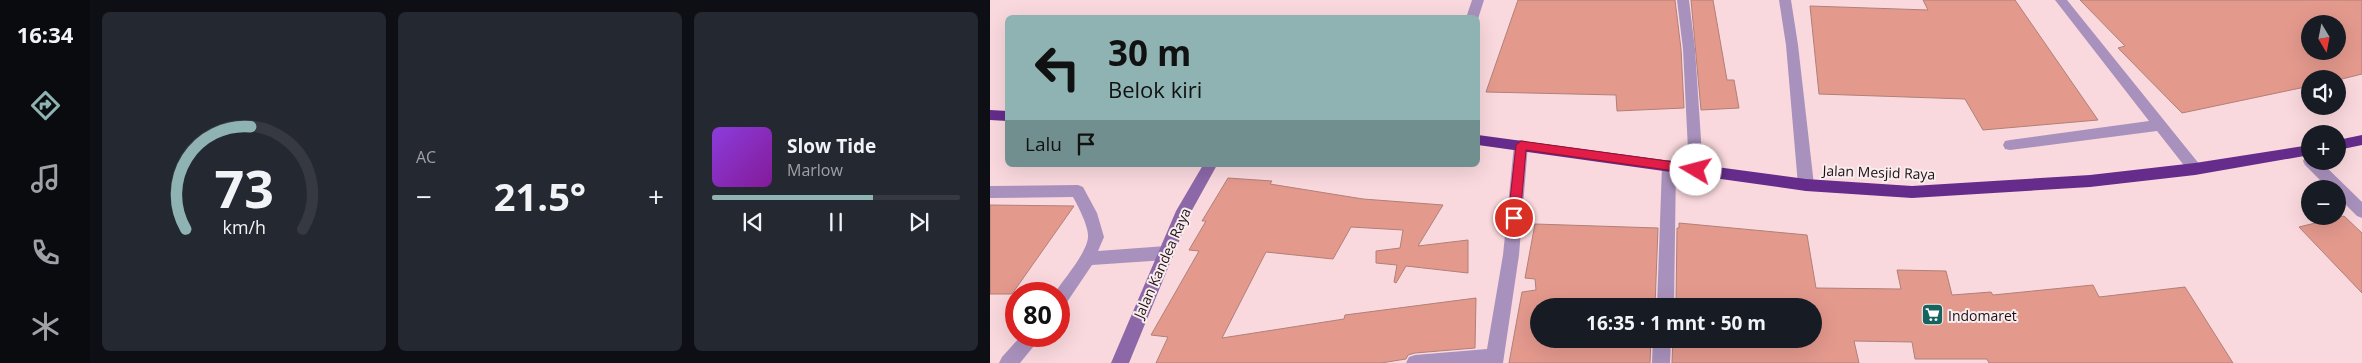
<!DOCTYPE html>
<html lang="id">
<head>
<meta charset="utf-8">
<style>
	:root { --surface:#171b24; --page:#242831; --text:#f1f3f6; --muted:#9ea1a6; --line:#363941; --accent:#8eb3b2 }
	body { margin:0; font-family:"Open Sans",sans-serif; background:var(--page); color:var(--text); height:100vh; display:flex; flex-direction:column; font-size:19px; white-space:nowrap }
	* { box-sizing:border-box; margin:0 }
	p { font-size:16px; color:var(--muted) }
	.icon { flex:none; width:28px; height:28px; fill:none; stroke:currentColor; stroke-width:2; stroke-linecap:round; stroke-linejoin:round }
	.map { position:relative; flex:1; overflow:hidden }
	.side { display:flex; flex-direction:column; gap:12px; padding:12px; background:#0d0f14; width:900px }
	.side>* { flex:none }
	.top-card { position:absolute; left:15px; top:15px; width:475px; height:152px; border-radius:8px; box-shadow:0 5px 20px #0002; background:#8eb3b2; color:#111; overflow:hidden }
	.needle { width:32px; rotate:170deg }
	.controls { position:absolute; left:1311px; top:15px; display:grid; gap:10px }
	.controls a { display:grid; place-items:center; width:45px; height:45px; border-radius:50%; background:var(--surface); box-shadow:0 5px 20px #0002; font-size:25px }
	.speed { position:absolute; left:15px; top:282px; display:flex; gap:10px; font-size:25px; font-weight:700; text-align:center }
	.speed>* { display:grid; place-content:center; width:65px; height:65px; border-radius:50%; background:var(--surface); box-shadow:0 5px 20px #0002; line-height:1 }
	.speed .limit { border:8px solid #d22; background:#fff; color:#111 }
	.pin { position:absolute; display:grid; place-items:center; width:42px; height:42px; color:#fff; margin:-21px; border:2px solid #fff; border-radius:50%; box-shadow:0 1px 5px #0007 }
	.me { position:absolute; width:55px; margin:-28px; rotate:278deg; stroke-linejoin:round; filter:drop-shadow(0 0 4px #0008) }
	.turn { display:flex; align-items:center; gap:18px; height:105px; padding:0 20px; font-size:22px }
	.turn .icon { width:65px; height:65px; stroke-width:2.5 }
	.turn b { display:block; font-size:35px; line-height:42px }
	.then { display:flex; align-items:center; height:48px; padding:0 20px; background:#0003; gap:10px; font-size:19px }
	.big { font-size:38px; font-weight:700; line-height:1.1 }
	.side .card { flex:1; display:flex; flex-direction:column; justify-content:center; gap:8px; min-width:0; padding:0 18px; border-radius:8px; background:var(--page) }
	.side .dial { align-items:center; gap:0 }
	.dial svg { height:130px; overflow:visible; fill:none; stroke:var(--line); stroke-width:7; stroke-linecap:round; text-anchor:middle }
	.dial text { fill:var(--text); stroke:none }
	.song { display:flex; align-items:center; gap:15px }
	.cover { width:60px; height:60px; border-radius:8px; background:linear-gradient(135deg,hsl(270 70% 55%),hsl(290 70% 35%)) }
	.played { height:5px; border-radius:2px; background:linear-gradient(90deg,var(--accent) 65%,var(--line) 65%) }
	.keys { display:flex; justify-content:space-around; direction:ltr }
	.heat { display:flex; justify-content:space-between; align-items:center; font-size:28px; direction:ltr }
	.side .tiles { flex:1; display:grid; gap:12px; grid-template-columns:repeat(3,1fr) }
	.trip { position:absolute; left:540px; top:298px; width:292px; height:50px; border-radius:25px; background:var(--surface); box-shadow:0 5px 20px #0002; font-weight:700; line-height:50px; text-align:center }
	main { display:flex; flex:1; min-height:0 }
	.dock { display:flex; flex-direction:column; width:90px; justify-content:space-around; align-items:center; background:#090b0e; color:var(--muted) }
	.dock .icon { width:35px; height:35px }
	.dock .selected { color:var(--accent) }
	.dock b { font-size:22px; color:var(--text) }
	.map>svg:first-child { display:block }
	.building { fill:#e4998d; stroke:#b08078; fill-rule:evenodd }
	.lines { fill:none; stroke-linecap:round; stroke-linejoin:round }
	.lane { fill:#a991bd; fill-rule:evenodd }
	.street { fill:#a991bd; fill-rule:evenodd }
	.secondary { fill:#8c68a8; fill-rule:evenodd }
	.highway { fill:#652c8b; fill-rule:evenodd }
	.route { fill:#e11d48; stroke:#92132f }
	.labels { text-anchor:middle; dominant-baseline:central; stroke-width:4; stroke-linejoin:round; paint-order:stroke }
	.street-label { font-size:14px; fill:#210f13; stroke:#f8edee }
	.poi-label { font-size:14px; fill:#210f13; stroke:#f8edee; text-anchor:start }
</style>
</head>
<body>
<main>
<nav class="dock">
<b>16:34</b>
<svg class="icon selected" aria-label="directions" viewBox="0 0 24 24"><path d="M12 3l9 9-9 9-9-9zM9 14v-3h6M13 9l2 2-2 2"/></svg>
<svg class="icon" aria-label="music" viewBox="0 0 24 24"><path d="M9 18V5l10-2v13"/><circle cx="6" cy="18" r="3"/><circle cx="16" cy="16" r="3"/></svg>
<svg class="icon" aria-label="phone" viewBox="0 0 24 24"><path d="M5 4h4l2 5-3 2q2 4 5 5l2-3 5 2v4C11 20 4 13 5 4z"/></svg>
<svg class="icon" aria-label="climate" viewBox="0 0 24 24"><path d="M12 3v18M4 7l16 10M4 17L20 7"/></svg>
</nav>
<section class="side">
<div class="tiles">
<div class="card dial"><svg viewBox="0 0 100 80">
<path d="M14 69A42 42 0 1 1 86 69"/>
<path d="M14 69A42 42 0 0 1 54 6" stroke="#8eb3b2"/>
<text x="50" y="56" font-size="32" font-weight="700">73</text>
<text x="50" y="72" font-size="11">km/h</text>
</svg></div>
<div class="card"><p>AC</p>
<div class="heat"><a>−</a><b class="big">21.5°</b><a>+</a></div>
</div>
<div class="card">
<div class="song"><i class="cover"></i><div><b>Slow Tide</b><p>Marlow</p></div></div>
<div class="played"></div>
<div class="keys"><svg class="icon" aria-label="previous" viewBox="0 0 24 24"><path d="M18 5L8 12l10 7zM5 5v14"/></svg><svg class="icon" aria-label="pause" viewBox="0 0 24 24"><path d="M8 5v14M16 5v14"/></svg><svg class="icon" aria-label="next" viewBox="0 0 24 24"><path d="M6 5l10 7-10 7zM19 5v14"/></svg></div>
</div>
</div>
</section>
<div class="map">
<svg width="1372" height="363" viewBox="0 0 1372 363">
	<rect width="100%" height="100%" fill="#fad9de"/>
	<g class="building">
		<path d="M528 0H685L691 49 694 108 627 111 626 95 496 92Z"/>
		<path d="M701 0H723L737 80H744L749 108 711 110Z"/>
		<path d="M933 0H1025L1108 120 993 130 975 99 829 94 820 6 938 10Z"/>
		<path d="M1090 0H1372V74L1348 80 1320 79V86L1192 113 1128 48 1135 46ZM1320 24H1348V51H1320Z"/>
		<path d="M238 178 282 181 280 184 373 199 453 205 428 246 478 240V273L416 266 406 283 404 282 407 265 386 263V251L410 248 413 230 361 227 343 259 276 252 232 338 354 319 355 315 486 298 485 348 425 353 418 355 416 359 391 363H166L178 337 161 335 209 251 199 250 216 221H212Z"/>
		<path d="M0 205 84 206 22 294H0Z"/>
		<path d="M1354 216 1372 233V293L1309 227Z"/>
		<path d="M689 223 817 235 826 288 911 289 907 270 956 271 962 295 1001 292 1003 295 1103 285 1109 297 1195 287 1243 363H999L997 359H925L922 342 864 341 869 363H682L683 339H824V306H686L687 228H689Z"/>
		<path d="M545 224 668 228 665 306H549V339H661L660 363H519L532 292 546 290 545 279 535 278Z"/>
	</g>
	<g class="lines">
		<g class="lane">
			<path d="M687 0H699L705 49 713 170 711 174 706 176 701 174 699 170 693 49Z"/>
			<path d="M789 0H801L808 45 824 185 821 189 816 191 811 189 808 185 796 45Z"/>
			<path d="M1065 0H1077L1210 165 1212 169 1210 173 1205 175 1200 173 1167 131 1020 150 1015 149 1013 145 1015 141 1020 140 1159 121Z"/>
			<path d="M88 185 93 187 107 213 114 237 108 251 176 246 182 248 184 253 182 258 176 260 102 265 75 305 69 307V294H64C73 280 97 253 98 237 99 227 88 206 83 197L0 198V186Z"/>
			<path d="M31 336H52L30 363H9L12 357Z"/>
		</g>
		<g class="street">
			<path d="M482 0H494L488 19 476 18Z"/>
			<path d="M531 140 536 141 538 145 529 255 513 363H416L419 357 425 355 497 349 513 255 524 145 526 141Z"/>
			<path d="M1320 155V161H1330L1372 202V218L1367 216 1348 197V189H1339L1315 165 1313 161 1315 157Z"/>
			<path d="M679 160 684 162 686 166 684 306H667L672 166 674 162Z"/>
			<path d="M663 339H681L680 363H662Z"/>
		</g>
		<path class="secondary" d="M213 165H227L201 212 139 363H121L186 211Z"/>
		<g class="highway">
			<path d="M0 110 18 111V121L0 120Z"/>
			<path d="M488 135 816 179 922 186 1100 175 1205 163 1320 145V155L1205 175 1100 187 922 198 816 191 488 145Z"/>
			<path d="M1372 135V145L1348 150V140Z"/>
		</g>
	</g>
	<path class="route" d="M531 141 706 165 712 170 706 174 536 150 530 218 524 223 518 218 526 145Z"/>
	<defs>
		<symbol id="supermarket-square" viewBox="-11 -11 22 22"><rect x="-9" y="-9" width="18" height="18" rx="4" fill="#16645f" stroke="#f8edee"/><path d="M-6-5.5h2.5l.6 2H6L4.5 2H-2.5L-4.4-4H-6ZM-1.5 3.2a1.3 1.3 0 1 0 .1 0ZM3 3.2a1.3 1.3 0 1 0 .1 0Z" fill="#fff"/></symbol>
	</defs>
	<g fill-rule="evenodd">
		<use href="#supermarket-square" x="930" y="302" width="25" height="25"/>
	</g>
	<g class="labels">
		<g class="street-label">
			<text transform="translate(889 172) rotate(2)">Jalan Mesjid Raya</text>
			<text transform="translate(172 263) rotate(-66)">Jalan Kandea Raya</text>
		</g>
		<g class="poi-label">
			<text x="958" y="315">Indomaret</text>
		</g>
	</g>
</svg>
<div class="controls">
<a><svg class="needle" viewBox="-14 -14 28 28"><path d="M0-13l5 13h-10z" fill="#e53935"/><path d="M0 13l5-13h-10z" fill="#9ea1a6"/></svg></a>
<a><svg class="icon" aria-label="sound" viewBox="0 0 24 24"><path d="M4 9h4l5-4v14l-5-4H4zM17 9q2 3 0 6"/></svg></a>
<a>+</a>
<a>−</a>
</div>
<div class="speed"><div class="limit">80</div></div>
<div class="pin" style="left:524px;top:218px;background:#d93025"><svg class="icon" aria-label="arrive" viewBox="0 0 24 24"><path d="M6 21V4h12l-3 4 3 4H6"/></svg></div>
<svg class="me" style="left:706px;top:170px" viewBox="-20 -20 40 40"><circle r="19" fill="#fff"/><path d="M0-13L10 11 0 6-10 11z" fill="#e11d48"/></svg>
<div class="trip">16:35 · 1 mnt · 50 m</div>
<div class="top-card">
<div class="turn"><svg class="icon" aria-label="left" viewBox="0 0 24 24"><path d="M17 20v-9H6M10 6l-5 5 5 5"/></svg><div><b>30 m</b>Belok kiri</div></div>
<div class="then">Lalu<svg class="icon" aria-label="arrive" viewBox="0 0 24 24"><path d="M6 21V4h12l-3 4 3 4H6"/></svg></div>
</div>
</div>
</main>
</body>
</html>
